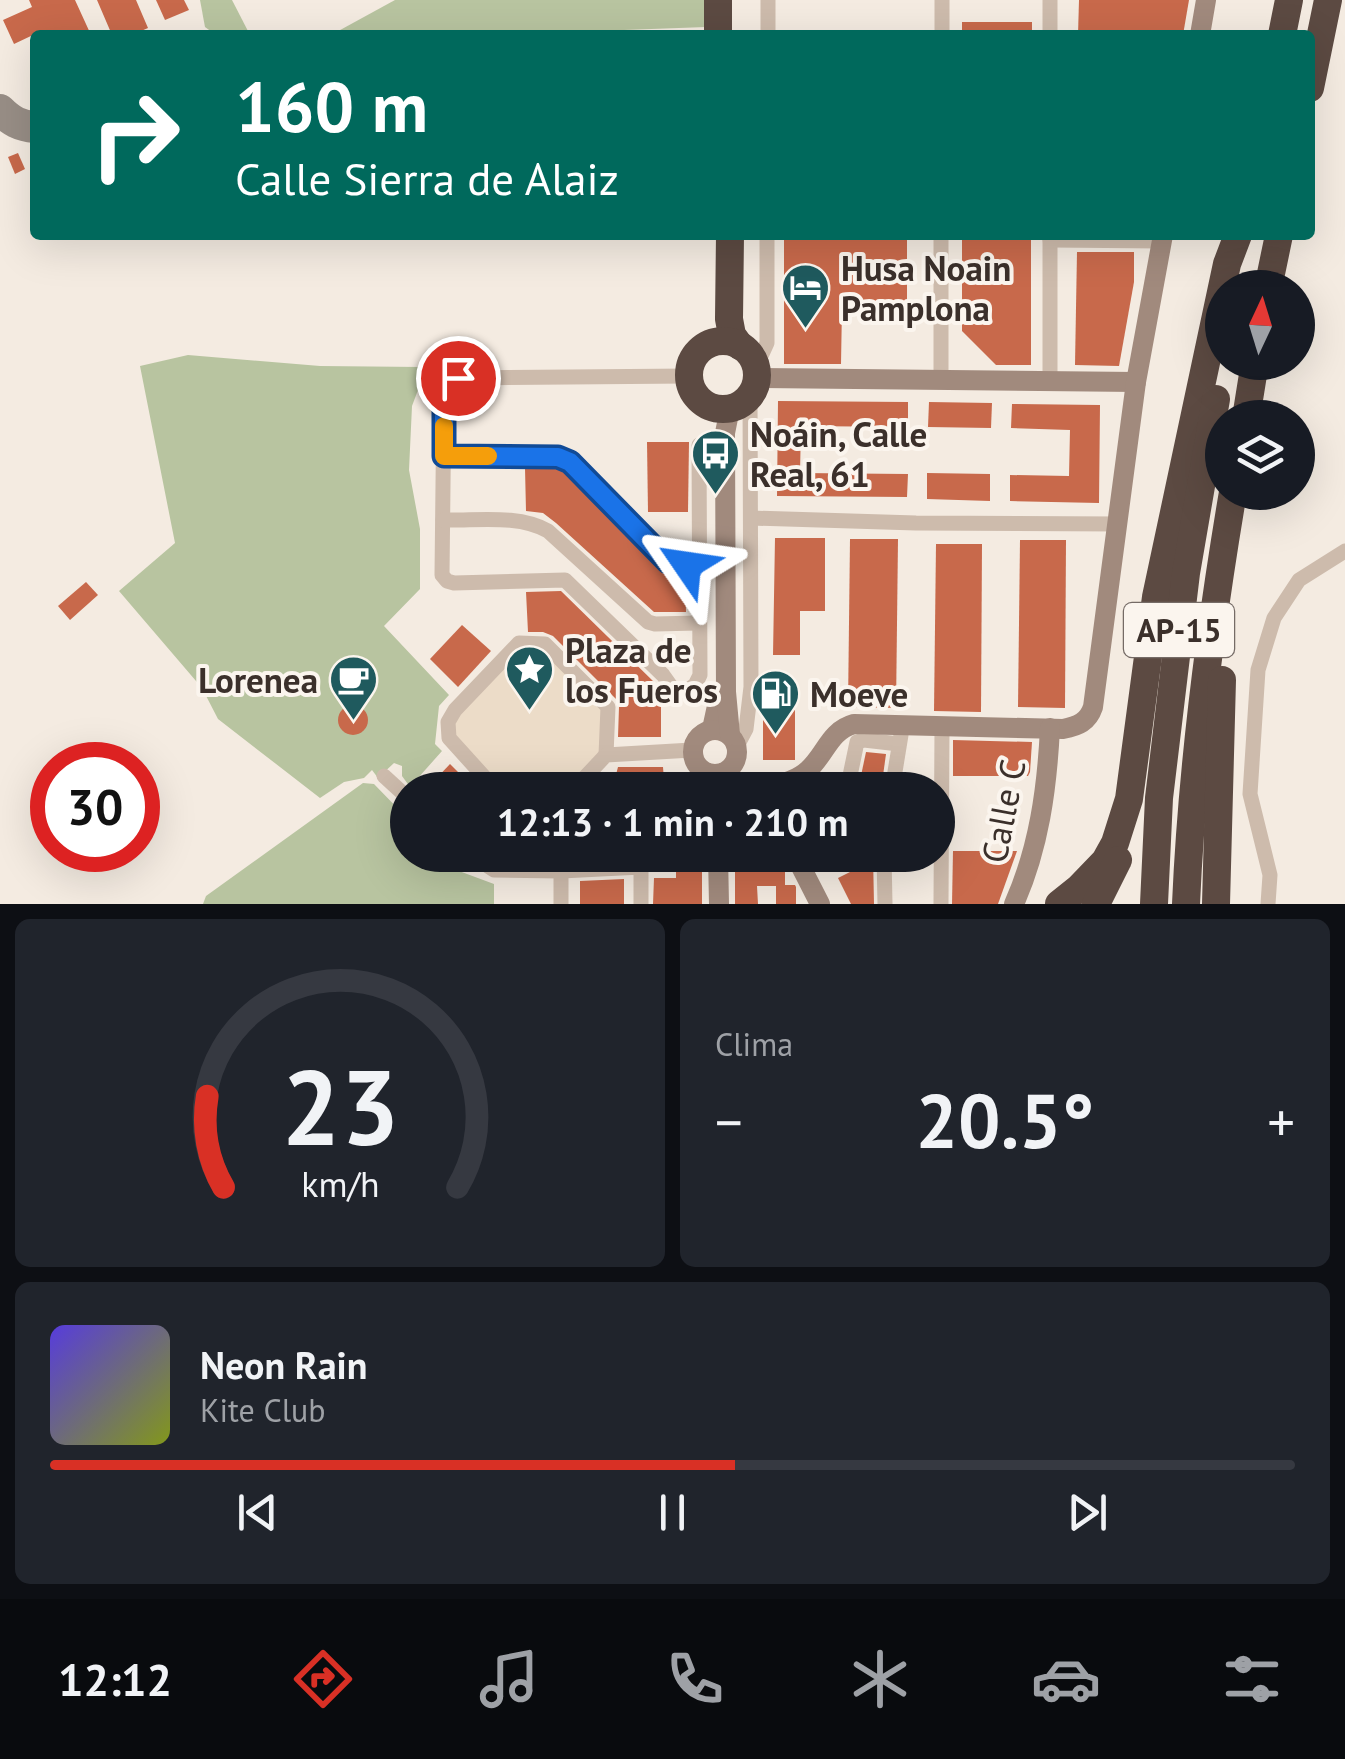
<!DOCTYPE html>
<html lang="es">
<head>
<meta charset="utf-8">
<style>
	:root { --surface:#171b24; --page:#20242c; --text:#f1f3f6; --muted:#9ea1a6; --line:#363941; --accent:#d93025 }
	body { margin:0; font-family:"PT Sans",sans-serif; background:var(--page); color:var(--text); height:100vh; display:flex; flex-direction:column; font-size:38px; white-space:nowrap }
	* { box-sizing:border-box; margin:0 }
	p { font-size:32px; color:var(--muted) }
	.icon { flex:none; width:55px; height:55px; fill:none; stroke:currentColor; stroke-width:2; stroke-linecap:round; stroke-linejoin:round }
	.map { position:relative; height:904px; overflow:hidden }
	.drawer { display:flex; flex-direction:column; gap:15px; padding:15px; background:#0d0f14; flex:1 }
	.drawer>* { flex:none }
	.banner { position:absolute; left:30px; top:30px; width:1285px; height:210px; border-radius:10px; box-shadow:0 10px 40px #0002; background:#00695c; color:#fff; overflow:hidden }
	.needle { width:65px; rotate:4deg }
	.controls { position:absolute; left:1205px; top:270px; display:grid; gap:20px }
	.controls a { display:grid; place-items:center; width:110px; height:110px; border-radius:50%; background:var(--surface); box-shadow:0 10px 40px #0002; font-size:50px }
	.speed { position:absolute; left:30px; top:742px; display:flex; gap:20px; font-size:50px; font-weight:700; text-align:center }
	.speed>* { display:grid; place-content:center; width:130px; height:130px; border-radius:50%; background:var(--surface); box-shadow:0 10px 40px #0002; line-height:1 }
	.speed .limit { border:15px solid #d22; background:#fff; color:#111 }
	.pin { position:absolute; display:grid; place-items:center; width:85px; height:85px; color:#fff; margin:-42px; border:5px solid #fff; border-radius:50%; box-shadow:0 2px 10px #0007 }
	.me { position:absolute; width:110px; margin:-55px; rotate:302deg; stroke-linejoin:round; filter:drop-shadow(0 0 8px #0008) }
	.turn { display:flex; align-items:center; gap:35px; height:210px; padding:0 40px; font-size:45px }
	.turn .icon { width:130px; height:130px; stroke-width:2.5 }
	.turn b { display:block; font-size:70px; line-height:85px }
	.big { font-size:75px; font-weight:800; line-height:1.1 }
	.drawer .card { flex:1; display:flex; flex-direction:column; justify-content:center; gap:15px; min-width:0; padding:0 35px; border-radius:15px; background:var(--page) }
	.drawer .dial { align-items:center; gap:0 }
	.dial svg { height:260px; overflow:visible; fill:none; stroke:var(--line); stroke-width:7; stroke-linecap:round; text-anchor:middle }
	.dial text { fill:var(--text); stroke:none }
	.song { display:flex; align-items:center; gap:30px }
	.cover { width:120px; height:120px; border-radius:15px; background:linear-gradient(135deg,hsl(250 70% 55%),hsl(70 70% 35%)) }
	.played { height:10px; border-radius:5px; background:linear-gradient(90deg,var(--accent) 55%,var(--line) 55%) }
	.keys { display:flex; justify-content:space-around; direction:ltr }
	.heat { display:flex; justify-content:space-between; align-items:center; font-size:55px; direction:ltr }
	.drawer .tiles { flex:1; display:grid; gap:15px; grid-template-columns:1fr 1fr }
	.card:last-child { grid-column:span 2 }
	.trip { position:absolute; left:390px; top:772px; width:565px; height:100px; border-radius:50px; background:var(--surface); box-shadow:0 10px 40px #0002; font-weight:800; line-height:100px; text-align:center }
	.tabs { display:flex; height:160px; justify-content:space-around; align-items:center; background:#090b0e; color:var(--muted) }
	.tabs .icon { width:70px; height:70px }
	.tabs .selected { color:var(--accent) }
	.tabs b { font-size:45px; color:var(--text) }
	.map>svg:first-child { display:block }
	.green { fill:#b8c4a0 }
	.plaza { fill:#ecdcc8 }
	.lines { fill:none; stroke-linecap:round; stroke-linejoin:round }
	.taxiway { stroke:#988e86; stroke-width:32 }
	.building { fill:#c8694b }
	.street { stroke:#cdbbac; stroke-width:15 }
	.secondary { stroke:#a18a7d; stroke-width:20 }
	.highway { stroke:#5c4a42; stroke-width:28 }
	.route-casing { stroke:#114b97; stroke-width:25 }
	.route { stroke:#1a73e8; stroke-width:18 }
	.slow { stroke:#f59e0b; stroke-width:18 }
	.labels { text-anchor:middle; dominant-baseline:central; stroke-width:8; stroke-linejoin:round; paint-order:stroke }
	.shield { fill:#fbf5ee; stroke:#756b66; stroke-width:2.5 }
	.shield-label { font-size:32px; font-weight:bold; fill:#3b302b }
	.poi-label { font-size:35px; font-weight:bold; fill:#3b302b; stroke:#fbf5ee; text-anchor:start }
	.street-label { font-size:35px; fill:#3b302b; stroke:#fbf5ee }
</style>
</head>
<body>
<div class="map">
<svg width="1345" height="904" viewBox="0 0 1345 904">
	<rect width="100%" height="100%" fill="#f4ebe1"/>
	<g class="green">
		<path d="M200 0H232L250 35H216L205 27Z"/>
		<path d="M395 0H706V27L491 35H331Z"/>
		<path d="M188 355 320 366 421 367 418 390 412 406 409 470 420 529V589L384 626 449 695 439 706 435 744 442 751 410 787 402 776V766L394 763 378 778 372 770 364 778 344 782 320 798 218 719 202 688 119 591 175 543 140 366Z"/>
		<path d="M363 783 374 784 407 818 408 855H444L459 871 494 884V904H203L206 896Z"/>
	</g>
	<path class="plaza" d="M519 643 545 644 608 707 606 755 573 790H496L449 738 455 710Z"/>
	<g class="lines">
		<path class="taxiway" d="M0 110C11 121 20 126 35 127"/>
	</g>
	<g class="building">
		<path d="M29 0H75L91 35H33L14 44 3 20 32 7Z"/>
		<path d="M97 0H136L148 28 132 35H126L124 30 112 35Z"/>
		<path d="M156 0H184L189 10 165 20Z"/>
		<path d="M1079 0H1189L1183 35H1078Z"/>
		<rect x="962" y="22" width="70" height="13"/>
		<path d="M18 153 25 169 15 174 8 157Z"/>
		<path d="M784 235H907V307H842L841 364H784Z"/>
		<path d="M962 235H1031V365H996L962 331Z"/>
		<path d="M1077 252H1134V282L1119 366 1075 365Z"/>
		<path d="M778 401 908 402V427L801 426 800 473 908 474 907 497 777 496Z"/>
		<path d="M929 402 992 403 991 428 928 427Z"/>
		<path d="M1012 404 1100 405 1099 503 1010 501V475L1069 476 1070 430 1011 428Z"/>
		<path d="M647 442H689L688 512H648Z"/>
		<path d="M525 468H557L564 471 660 570 673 576H685L686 612H654L556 523 543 513 526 511Z"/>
		<path d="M927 473 990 474V501L927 499Z"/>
		<path d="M775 538H825V611H800V655H773Z"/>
		<path d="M850 539H898L896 708 848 707Z"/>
		<path d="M1020 540H1066L1065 708 1018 707Z"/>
		<path d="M936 544H982L981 712 934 711Z"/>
		<path d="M86 582 98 595 70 620 58 606Z"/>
		<path d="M561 591 654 682 661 692V737H618L619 707 616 699 553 636 543 632H528L526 592Z"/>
		<path d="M462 625 491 651 458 687 430 659Z"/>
		<circle cx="353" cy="720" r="15"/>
		<rect x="763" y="705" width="32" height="55"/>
		<path d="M953 740 1032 742 1030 772 1028 776H953Z"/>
		<path d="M866 752 886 754 881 790H858Z"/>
		<path d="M450 764 476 790H441L433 782Z"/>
		<path d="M618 767H663L664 780 669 790H652L647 786H635L634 790H612Z"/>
		<path d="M953 851H1017L998 904H952Z"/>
		<path d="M676 855H702V904H653L654 878H676Z"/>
		<path d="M735 855H778L782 868 785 867V885H795L796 887V904H776V886H757L758 904H735Z"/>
		<path d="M856 855H873L874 904H851L838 878 856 869Z"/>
		<path d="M624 879V904H580V881Z"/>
	</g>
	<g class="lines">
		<g class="street">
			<path d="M1050 0V35"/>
			<path d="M768 35V0"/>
			<path d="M942 35V0"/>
			<path d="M1050 235V381"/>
			<path d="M1050 240 1162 241"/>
			<path d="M753 360 762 354 767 343V235"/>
			<path d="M689 376 458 378C450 381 446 387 444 395L442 575 447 581 454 583 565 580 663 675 673 689 684 692 695 685 700 675 699 445"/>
			<path d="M941 381V235"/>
			<path d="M444 456 559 457 570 461 668 562 676 565H719"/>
			<path d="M751 518 916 523 1119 524"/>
			<path d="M443 520C477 521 518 514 548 531L648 622 655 624 698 623"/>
			<path d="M737 746 746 729 751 687 750 395"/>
			<path d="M384 776 408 798"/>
			<path d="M496 790 449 738 448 722 455 710 519 643 545 644 608 707 606 755"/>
			<path d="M573 790 606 755 692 750"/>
			<path d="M847 790 857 742 864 740 899 744"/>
			<path d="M892 790 901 735"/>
			<path d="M471 855 494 870 561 871 641 867V904"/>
			<path d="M561 855V904"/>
			<path d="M884 855 885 904"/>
			<path d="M941 904 942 727"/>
			<path d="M1268 904 1270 875 1250 794 1258 670 1274 618 1299 580 1345 551"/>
		</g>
		<g class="secondary">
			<path d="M1200 35 1206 0"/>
			<path d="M757 378 1136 382"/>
			<path d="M712 729 720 692"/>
			<circle cx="715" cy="752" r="22"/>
			<path d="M730 735 726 692 725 433 730 408"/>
			<path d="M763 790C778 785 796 781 808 770 826 754 829 731 854 724L1063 729C1078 726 1088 722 1093 707L1136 382 1163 235"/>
			<path d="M718 855 719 904"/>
			<path d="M795 855 820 904"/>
			<path d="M1014 904C1039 848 1047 789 1050 728"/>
		</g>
		<g class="highway">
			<path d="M718 0V35"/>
			<path d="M1282 35 1289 0"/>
			<path d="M1310 88 1328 0"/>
			<path d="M730 235 729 319 732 335 740 346"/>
			<path d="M1268 288 1279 235"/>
			<circle cx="723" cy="375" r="34"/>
			<path d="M1246 418 1255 362"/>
			<path d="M1059 904 1079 888 1105 861 1115 843 1129 799 1156 597 1227 264 1238 235"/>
			<path d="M1096 904 1118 860"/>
			<path d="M1154 904 1159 798 1186 573 1216 399"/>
			<path d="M1186 904C1192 766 1210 628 1233 492"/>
			<path d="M1216 904 1222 680"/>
		</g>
	</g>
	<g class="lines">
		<defs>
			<path id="route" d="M458 378 450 383 444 395V456L558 457 570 462 668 562 676 565H687"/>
		</defs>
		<use href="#route" class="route-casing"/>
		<use href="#route" class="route"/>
		<path class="slow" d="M444 426V456H488"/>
	</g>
	<defs>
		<symbol id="hotel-pin" viewBox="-11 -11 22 30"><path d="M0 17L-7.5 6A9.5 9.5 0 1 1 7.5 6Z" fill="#1f5a5e" stroke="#fbf5ee"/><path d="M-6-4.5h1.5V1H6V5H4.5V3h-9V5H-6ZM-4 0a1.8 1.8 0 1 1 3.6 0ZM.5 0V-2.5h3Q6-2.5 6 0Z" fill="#fff"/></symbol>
		<symbol id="bus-pin" viewBox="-11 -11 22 30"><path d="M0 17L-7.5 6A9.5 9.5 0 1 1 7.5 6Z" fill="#1f5a5e" stroke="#fbf5ee"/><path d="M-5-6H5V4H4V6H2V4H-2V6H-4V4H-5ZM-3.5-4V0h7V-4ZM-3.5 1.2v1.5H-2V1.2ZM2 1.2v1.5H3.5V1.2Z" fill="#fff"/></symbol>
		<symbol id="sight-pin" viewBox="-11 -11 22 30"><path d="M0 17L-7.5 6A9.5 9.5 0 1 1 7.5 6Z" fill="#1f5a5e" stroke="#fbf5ee"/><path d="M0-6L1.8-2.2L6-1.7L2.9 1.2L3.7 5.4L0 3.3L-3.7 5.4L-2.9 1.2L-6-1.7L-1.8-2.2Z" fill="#fff"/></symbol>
		<symbol id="cafe-pin" viewBox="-11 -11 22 30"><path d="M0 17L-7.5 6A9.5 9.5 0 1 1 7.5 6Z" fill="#1f5a5e" stroke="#fbf5ee"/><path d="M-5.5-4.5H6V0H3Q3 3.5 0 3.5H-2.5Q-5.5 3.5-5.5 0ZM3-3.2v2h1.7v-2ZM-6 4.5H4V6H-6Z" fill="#fff"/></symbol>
		<symbol id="fuel-pin" viewBox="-11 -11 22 30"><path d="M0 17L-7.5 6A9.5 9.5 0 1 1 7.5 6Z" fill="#1f5a5e" stroke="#fbf5ee"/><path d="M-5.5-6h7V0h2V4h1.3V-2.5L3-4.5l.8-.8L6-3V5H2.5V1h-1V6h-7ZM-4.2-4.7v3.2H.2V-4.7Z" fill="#fff"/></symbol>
	</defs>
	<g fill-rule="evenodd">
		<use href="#hotel-pin" x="778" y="260" width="55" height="75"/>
		<use href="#bus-pin" x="688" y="426" width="55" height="75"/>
		<use href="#sight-pin" x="502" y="642" width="55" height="75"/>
		<use href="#cafe-pin" x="326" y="652" width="55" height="75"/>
		<use href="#fuel-pin" x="748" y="666" width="55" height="75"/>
	</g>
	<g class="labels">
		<rect class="shield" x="1124" y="603" width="110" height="54" rx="8"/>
		<g class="shield-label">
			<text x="1179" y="630">AP-15</text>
		</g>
		<g class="poi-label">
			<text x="841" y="268">Husa Noain<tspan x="841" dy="40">Pamplona</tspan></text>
			<text x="750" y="434">Noáin, Calle<tspan x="750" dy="40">Real, 61</tspan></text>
			<text x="565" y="650">Plaza de<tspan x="565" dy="40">los Fueros</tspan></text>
			<text x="318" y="680" text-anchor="end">Lorenea</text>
			<text x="810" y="694">Moeve</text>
		</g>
		<g class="street-label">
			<text transform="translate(1003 811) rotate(-79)">Calle C</text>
		</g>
	</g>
</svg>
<div class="controls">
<a><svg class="needle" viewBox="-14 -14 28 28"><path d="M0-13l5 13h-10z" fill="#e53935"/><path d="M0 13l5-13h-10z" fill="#9ea1a6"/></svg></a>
<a><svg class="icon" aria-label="layers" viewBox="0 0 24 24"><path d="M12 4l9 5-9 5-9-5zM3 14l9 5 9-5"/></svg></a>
</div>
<div class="speed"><div class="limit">30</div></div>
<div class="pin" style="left:458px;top:378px;background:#d93025"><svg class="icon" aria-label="arrive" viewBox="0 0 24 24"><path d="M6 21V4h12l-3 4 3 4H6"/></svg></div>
<svg class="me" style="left:687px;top:565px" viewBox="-20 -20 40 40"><path d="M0-17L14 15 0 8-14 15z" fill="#1a73e8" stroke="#fff" stroke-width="4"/></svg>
<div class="trip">12:13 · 1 min · 210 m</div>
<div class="banner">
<div class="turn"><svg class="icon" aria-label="right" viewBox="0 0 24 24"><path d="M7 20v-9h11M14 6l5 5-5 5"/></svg><div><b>160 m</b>Calle Sierra de Alaiz</div></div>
</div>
</div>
<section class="drawer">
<div class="tiles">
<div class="card dial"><svg viewBox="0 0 100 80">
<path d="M14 69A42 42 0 1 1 86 69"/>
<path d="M14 69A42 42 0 0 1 9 41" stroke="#d93025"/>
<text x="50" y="56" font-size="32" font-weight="700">23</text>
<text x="50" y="72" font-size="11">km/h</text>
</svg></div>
<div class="card"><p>Clima</p>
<div class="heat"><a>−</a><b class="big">20.5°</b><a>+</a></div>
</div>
<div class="card">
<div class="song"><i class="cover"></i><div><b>Neon Rain</b><p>Kite Club</p></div></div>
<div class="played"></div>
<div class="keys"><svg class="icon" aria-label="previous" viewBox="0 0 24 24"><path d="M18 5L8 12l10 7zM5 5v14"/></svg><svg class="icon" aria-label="pause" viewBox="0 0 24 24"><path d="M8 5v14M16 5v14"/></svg><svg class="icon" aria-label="next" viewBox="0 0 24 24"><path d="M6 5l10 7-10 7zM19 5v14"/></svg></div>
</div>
</div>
</section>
<nav class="tabs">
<b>12:12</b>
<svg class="icon selected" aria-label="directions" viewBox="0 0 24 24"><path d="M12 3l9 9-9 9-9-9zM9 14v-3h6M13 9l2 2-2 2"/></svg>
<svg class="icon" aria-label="music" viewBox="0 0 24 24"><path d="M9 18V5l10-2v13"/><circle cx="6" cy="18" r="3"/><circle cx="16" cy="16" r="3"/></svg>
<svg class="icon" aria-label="phone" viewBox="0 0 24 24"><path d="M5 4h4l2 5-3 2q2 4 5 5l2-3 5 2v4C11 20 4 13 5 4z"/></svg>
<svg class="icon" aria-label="climate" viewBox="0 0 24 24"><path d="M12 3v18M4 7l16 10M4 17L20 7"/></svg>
<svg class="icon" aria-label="car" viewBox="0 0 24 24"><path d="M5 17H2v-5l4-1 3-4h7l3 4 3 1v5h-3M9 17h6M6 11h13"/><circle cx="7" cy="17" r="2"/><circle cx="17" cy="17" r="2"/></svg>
<svg class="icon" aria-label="filters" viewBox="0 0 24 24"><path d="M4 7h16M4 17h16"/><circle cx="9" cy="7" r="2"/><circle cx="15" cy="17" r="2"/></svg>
</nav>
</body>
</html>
